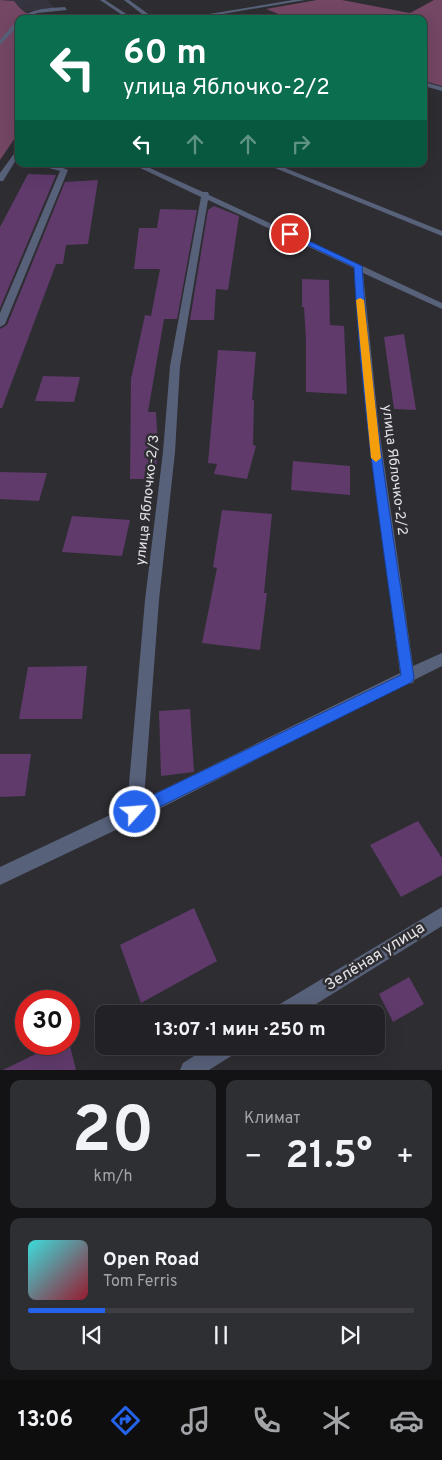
<!DOCTYPE html>
<html lang="ru">
<head>
<meta charset="utf-8">
<style>
	:root { --surface:#222226; --page:#2e2f32; --text:#f1f3f6; --muted:#a2a4a7; --line:#3f3f43; --accent:#2563eb }
	body { margin:0; font-family:Overpass,sans-serif; background:var(--page); color:var(--text); height:100vh; display:flex; flex-direction:column; font-size:19px; white-space:nowrap }
	* { box-sizing:border-box; margin:0 }
	p { font-size:16px; color:var(--muted) }
	.icon { flex:none; width:28px; height:28px; fill:none; stroke:currentColor; stroke-width:2; stroke-linecap:round; stroke-linejoin:round }
	.map { position:relative; height:1070px; overflow:hidden }
	.drawer { display:flex; flex-direction:column; gap:10px; padding:10px; background:#131315; flex:1 }
	.drawer>* { flex:none }
	.banner { position:absolute; left:15px; top:15px; width:412px; height:152px; border-radius:10px; box-shadow:0 5px 20px #0002,0 0 0 1px var(--line); background:#0b6e4f; color:#fff; overflow:hidden }
	.speed { position:absolute; left:15px; top:990px; display:flex; gap:10px; font-size:25px; font-weight:700; text-align:center }
	.speed>* { display:grid; place-content:center; width:65px; height:65px; border-radius:50%; background:var(--surface); box-shadow:0 5px 20px #0002,0 0 0 1px var(--line); line-height:1 }
	.speed .limit { border:8px solid #d22; background:#fff; color:#111 }
	.pin { position:absolute; display:grid; place-items:center; width:42px; height:42px; color:#fff; margin:-21px; border:2px solid #fff; border-radius:50%; box-shadow:0 1px 5px #0007 }
	.me { position:absolute; width:55px; margin:-28px; rotate:64deg; stroke-linejoin:round; filter:drop-shadow(0 0 4px #0008) }
	.turn { display:flex; align-items:center; gap:18px; height:105px; padding:0 25px; font-size:22px }
	.turn .icon { width:65px; height:65px; stroke-width:2.5 }
	.turn b { display:block; font-size:35px; line-height:42px }
	.lanes { display:flex; align-items:center; height:48px; padding:0 25px; background:#0003; justify-content:center; gap:25px; direction:ltr }
	.lanes .off { opacity:.35 }
	.big { font-size:38px; font-weight:700; line-height:1.1 }
	.drawer .tile { flex:1; display:flex; flex-direction:column; justify-content:center; gap:8px; min-width:0; padding:0 18px; border-radius:10px; background:var(--page) }
	.drawer .dial { align-items:center; gap:0 }
	.dial b { font-size:65px; line-height:1 }
	.song { display:flex; align-items:center; gap:15px }
	.cover { width:60px; height:60px; border-radius:8px; background:linear-gradient(135deg,hsl(180 70% 55%),hsl(350 70% 35%)) }
	.played { height:5px; border-radius:2px; background:linear-gradient(90deg,var(--accent) 20%,var(--line) 20%) }
	.keys { display:flex; justify-content:space-around; direction:ltr }
	.heat { display:flex; justify-content:space-between; align-items:center; font-size:28px; direction:ltr }
	.drawer .tiles { flex:1; display:grid; gap:10px; grid-template-columns:1fr 1fr }
	.tile:last-child { grid-column:span 2 }
	.trip { position:absolute; left:95px; top:1005px; width:290px; height:50px; border-radius:10px; background:var(--surface); box-shadow:0 5px 20px #0002,0 0 0 1px var(--line); font-weight:700; line-height:50px; text-align:center }
	.tabs { display:flex; height:80px; justify-content:space-around; align-items:center; background:#0e0e0f; color:var(--muted) }
	.tabs .icon { width:35px; height:35px }
	.tabs .on { color:var(--accent) }
	.tabs b { font-size:22px; color:var(--text) }
	.map>svg:first-child { display:block }
	.built { fill:#36353f }
	.green { fill:#744764 }
	.building { fill:#5f3a6b }
	.lines { fill:none; stroke-linecap:round; stroke-linejoin:round }
	.lane { fill:#58617a; fill-rule:evenodd }
	.street { fill:#58617a; fill-rule:evenodd }
	.route { fill:#2563eb; stroke:#184099 }
	.slow { fill:#f59e0b }
	.labels { text-anchor:middle; dominant-baseline:central; stroke-width:5; stroke-linejoin:round; paint-order:stroke }
	.street-label { font-size:14px; fill:#e3e3e6; stroke:#2e2d32 }
	.near-street-label { font-size:16px; fill:#e3e3e6; stroke:#2e2d32 }
</style>
</head>
<body>
<div class="map">
<svg width="442" height="1070" viewBox="0 0 442 1070">
	<rect width="100%" height="100%" fill="#2e2d32"/>
	<path class="built" d="M11 0H47L55 8 22 12Z"/>
	<g class="green">
		<path d="M0 0 14 1C26 17 32 16 50 14L55 19H19V132L0 160Z"/>
		<path d="M317 0H342L410 13 434 0H442V86L424 81V19H275L281 15 266 9Z"/>
	</g>
	<g class="building">
		<path d="M28 174 56 175 0 308V227Z"/>
		<path d="M98 180 88 244 66 245 63 264H56L2 408H0V329L7 325 65 182Z"/>
		<path d="M214 206 239 216 228 290 216 289 214 320H190L208 210Z"/>
		<path d="M160 209 197 210 177 319H164L148 412H156L158 449 155 479H130L131 379 145 315 151 316 160 269H134L139 228H157Z"/>
		<path d="M302 279 329 280 330 325 344 326 347 394 306 392V340L304 307H302Z"/>
		<path d="M404 334 416 410 394 409 384 337Z"/>
		<path d="M218 350 256 352 252 400H254L253 445 256 446 247 479 214 474 217 464 208 463Z"/>
		<path d="M43 376 80 377 74 402 35 401Z"/>
		<path d="M293 461 350 466V495L291 490Z"/>
		<path d="M0 472 47 473 39 501 0 499Z"/>
		<path d="M222 510 272 514 264 593H267L260 650 202 643 217 568 213 567Z"/>
		<path d="M72 516 130 520 122 556 62 552Z"/>
		<path d="M87 666 82 719H19L28 667Z"/>
		<path d="M190 709 194 772 161 776 159 711Z"/>
		<path d="M0 754H31L25 796 0 797Z"/>
		<path d="M418 821 442 858V875L401 897 370 845Z"/>
		<path d="M194 908 217 961 141 1003 120 945Z"/>
		<path d="M409 977 424 1004 393 1022 379 994Z"/>
		<path d="M69 1042 76 1070H3L56 1044Z"/>
	</g>
	<g class="lines">
		<g class="lane">
			<path d="M124 0H129L151 16 160 19 147 18Z"/>
			<path d="M293 0H305L193 19H179Z"/>
		</g>
		<g class="street">
			<path d="M100 0H105L134 19H128Z"/>
			<path d="M65 7 67 10 37 13 25 19H19V25L0 45V40C24 12 27 9 65 7Z"/>
			<path d="M424 82 442 87V91L424 86Z"/>
			<path d="M19 147V155L3 181H0V173Z"/>
			<path d="M34 164H53L68 170 5 324 0 327V313L60 171Z"/>
			<path d="M132 164H141L203 192H208L209 195 442 303V309L363 273 378 421 413 666 442 653V666L414 680 413 683 406 684 141 818 0 885V867L127 807 145 600 163 452 170 366 201 197ZM208 200 354 268 367 421 400 673 144 799 159 600 175 452 180 366Z"/>
			<path d="M265 164H275L442 231V236Z"/>
			<path d="M442 907V926L300 1014H272L275 1007Z"/>
			<path d="M210 1046H239L236 1053 209 1070H180L183 1063Z"/>
		</g>
	</g>
	<path class="route" d="M290 232 362 266C371 404 394 541 414 678L412 682 135 819 130 817 128 812 130 806 401 675C382 539 361 404 354 267L288 236V233Z"/>
	<path class="slow" d="M360 298 364 300 381 458 376 462 371 458 356 300Z"/>
	<g class="labels">
		<g class="street-label">
			<text transform="translate(394 470) rotate(83)">улица Яблочко-2/2</text>
			<text transform="translate(148 500) rotate(-84)">улица Яблочко-2/3</text>
		</g>
		<g class="near-street-label">
			<text transform="translate(375 957) rotate(-32)">Зелёная улица</text>
		</g>
	</g>
</svg>
<div class="speed"><div class="limit">30</div></div>
<div class="pin" style="left:290px;top:234px;background:#d93025"><svg class="icon" aria-label="arrive" viewBox="0 0 24 24"><path d="M6 21V4h12l-3 4 3 4H6"/></svg></div>
<svg class="me" style="left:135px;top:812px" viewBox="-20 -20 40 40"><circle r="17" fill="#2563eb" stroke="#fff" stroke-width="3"/><path d="M0-11L8 9 0 5-8 9z" fill="#fff"/></svg>
<div class="trip">13:07 · 1 мин · 250 m</div>
<div class="banner">
<div class="turn"><svg class="icon" aria-label="left" viewBox="0 0 24 24"><path d="M17 20v-9H6M10 6l-5 5 5 5"/></svg><div><b>60 m</b>улица Яблочко-2/2</div></div>
<div class="lanes"><svg class="icon" aria-label="left" viewBox="0 0 24 24"><path d="M17 20v-9H6M10 6l-5 5 5 5"/></svg><svg class="icon off" aria-label="ahead" viewBox="0 0 24 24"><path d="M12 20V5M6 11l6-6 6 6"/></svg><svg class="icon off" aria-label="ahead" viewBox="0 0 24 24"><path d="M12 20V5M6 11l6-6 6 6"/></svg><svg class="icon off" aria-label="right" viewBox="0 0 24 24"><path d="M7 20v-9h11M14 6l5 5-5 5"/></svg></div>
</div>
</div>
<section class="drawer">
<div class="tiles">
<div class="tile dial"><b>20</b><p>km/h</p></div>
<div class="tile"><p>Климат</p>
<div class="heat"><a>−</a><b class="big">21.5°</b><a>+</a></div>
</div>
<div class="tile">
<div class="song"><i class="cover"></i><div><b>Open Road</b><p>Tom Ferris</p></div></div>
<div class="played"></div>
<div class="keys"><svg class="icon" aria-label="previous" viewBox="0 0 24 24"><path d="M18 5L8 12l10 7zM5 5v14"/></svg><svg class="icon" aria-label="pause" viewBox="0 0 24 24"><path d="M8 5v14M16 5v14"/></svg><svg class="icon" aria-label="next" viewBox="0 0 24 24"><path d="M6 5l10 7-10 7zM19 5v14"/></svg></div>
</div>
</div>
</section>
<nav class="tabs">
<b>13:06</b>
<svg class="icon on" aria-label="directions" viewBox="0 0 24 24"><path d="M12 3l9 9-9 9-9-9zM9 14v-3h6M13 9l2 2-2 2"/></svg>
<svg class="icon" aria-label="music" viewBox="0 0 24 24"><path d="M9 18V5l10-2v13"/><circle cx="6" cy="18" r="3"/><circle cx="16" cy="16" r="3"/></svg>
<svg class="icon" aria-label="phone" viewBox="0 0 24 24"><path d="M5 4h4l2 5-3 2q2 4 5 5l2-3 5 2v4C11 20 4 13 5 4z"/></svg>
<svg class="icon" aria-label="climate" viewBox="0 0 24 24"><path d="M12 3v18M4 7l16 10M4 17L20 7"/></svg>
<svg class="icon" aria-label="car" viewBox="0 0 24 24"><path d="M5 17H2v-5l4-1 3-4h7l3 4 3 1v5h-3M9 17h6M6 11h13"/><circle cx="7" cy="17" r="2"/><circle cx="17" cy="17" r="2"/></svg>
</nav>
</body>
</html>
